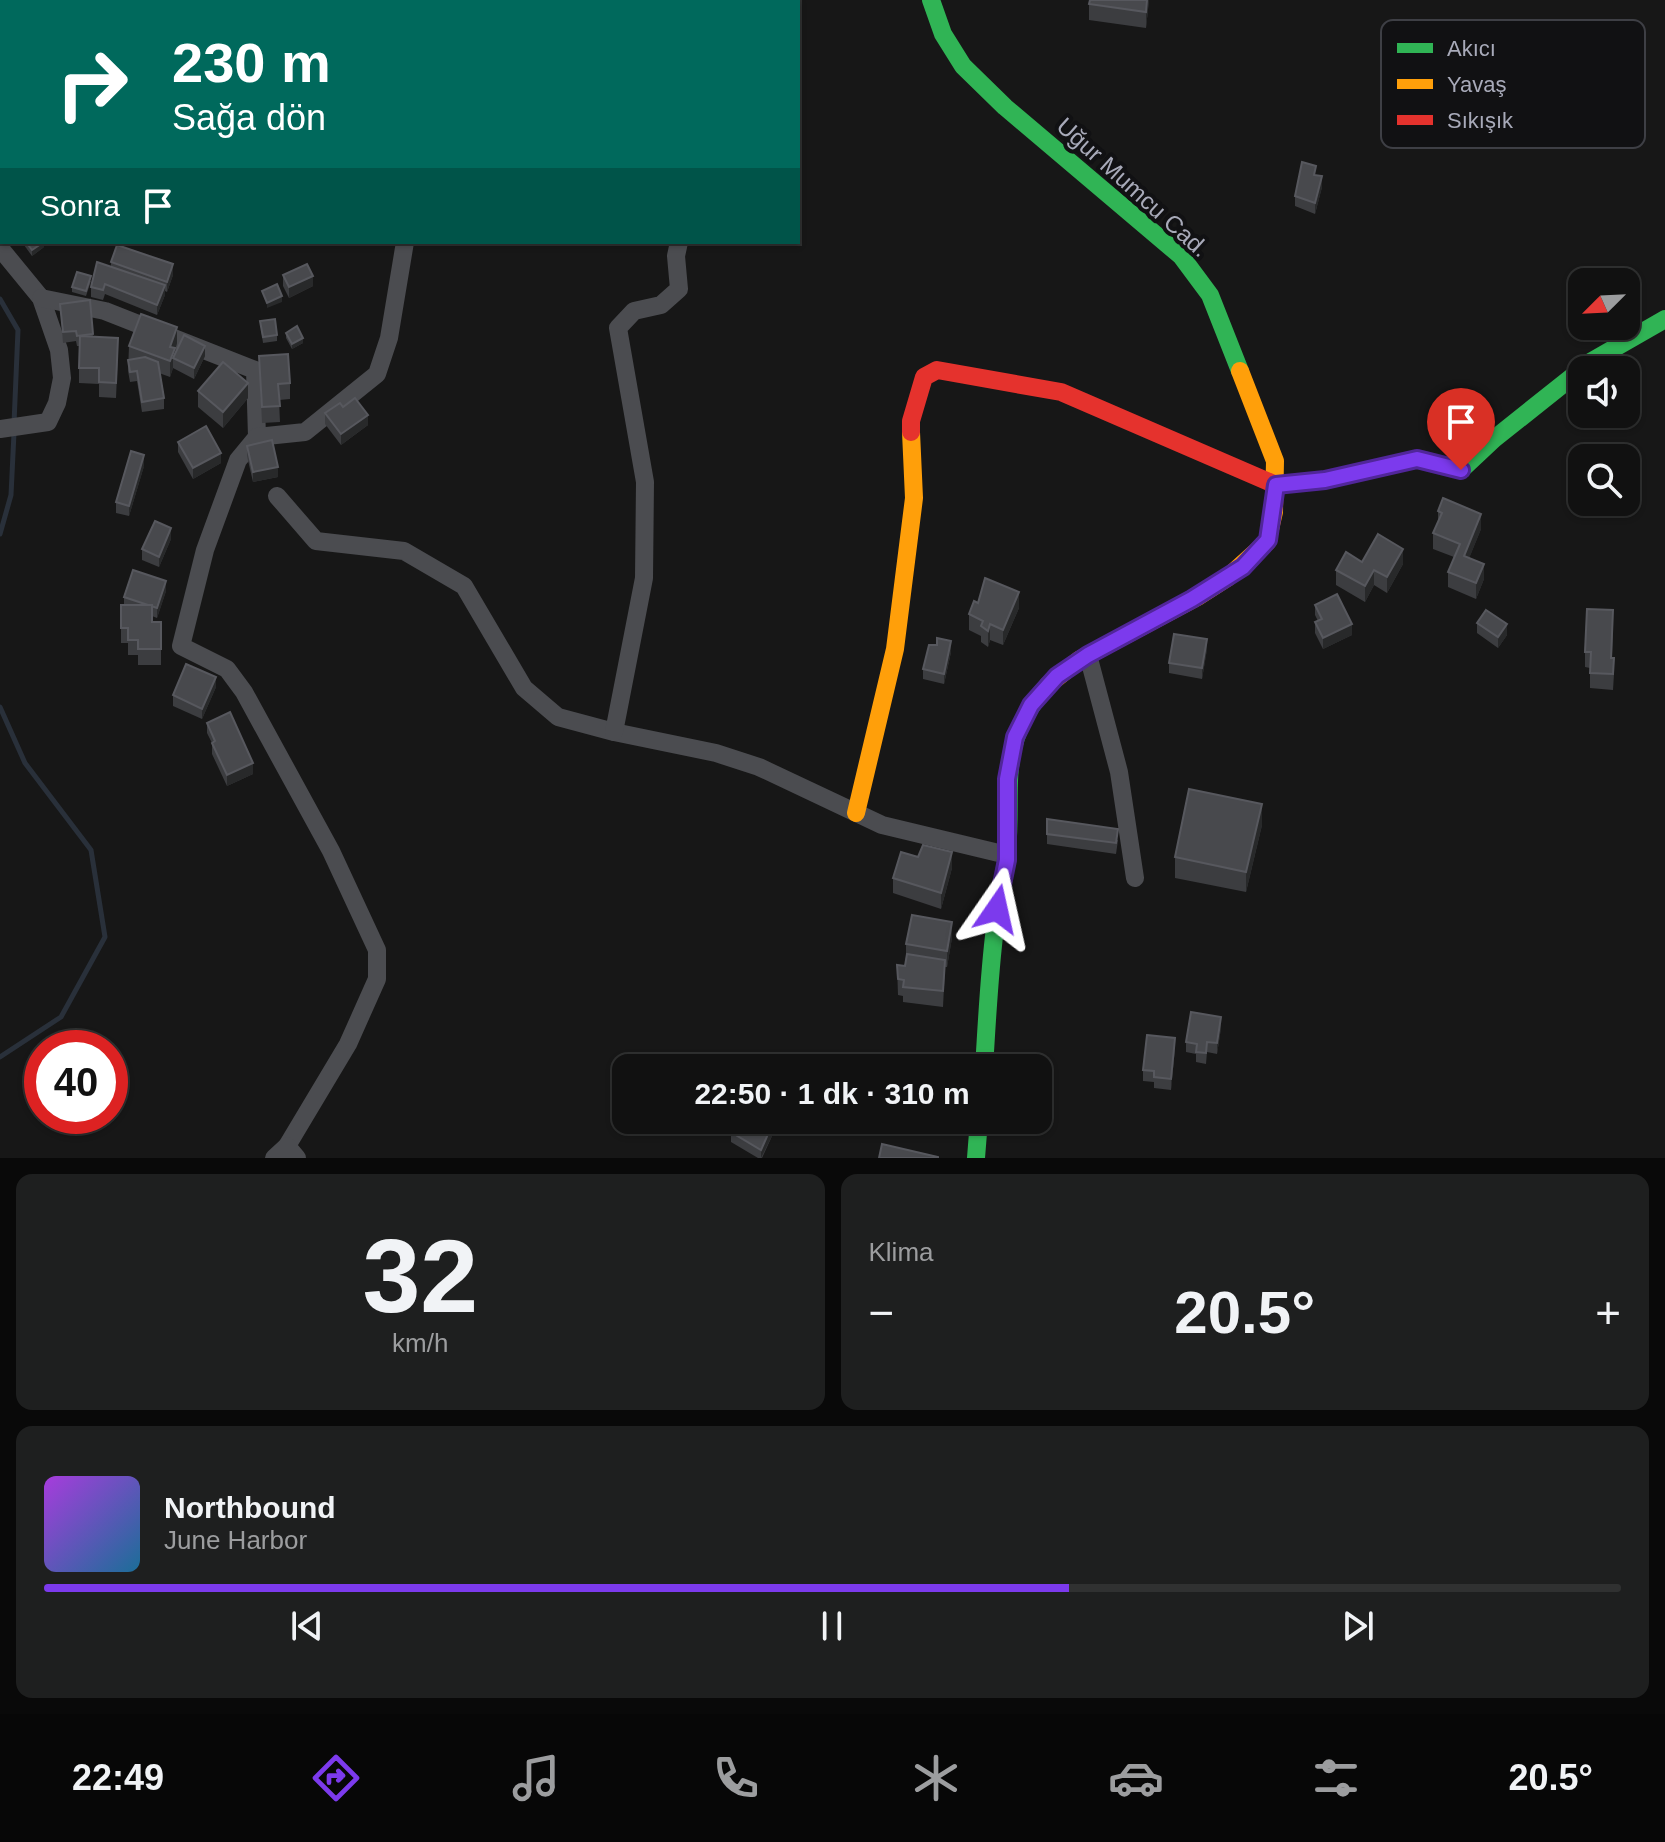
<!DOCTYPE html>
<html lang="tr">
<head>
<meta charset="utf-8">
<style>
	:root { --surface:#111; --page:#1e1f1f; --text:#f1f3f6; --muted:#9c9d9f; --line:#303131; --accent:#7c3aed }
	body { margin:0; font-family:Helvetica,sans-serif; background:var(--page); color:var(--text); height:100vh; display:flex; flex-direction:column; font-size:30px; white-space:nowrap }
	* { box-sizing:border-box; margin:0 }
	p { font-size:26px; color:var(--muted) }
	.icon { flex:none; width:44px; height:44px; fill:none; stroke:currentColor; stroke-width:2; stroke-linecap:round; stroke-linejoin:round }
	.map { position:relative; height:1158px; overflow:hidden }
	.side { display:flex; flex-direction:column; gap:16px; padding:16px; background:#090909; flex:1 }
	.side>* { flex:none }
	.hud { position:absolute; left:0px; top:0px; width:800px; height:244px; box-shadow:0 2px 6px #0004,0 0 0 2px var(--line); background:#00695c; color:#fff; overflow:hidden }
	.needle { width:52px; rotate:246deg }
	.controls { position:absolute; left:1568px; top:268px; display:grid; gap:16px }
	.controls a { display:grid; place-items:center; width:72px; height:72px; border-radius:16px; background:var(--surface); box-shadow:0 2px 6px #0004,0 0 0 2px var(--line); font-size:40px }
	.speed { position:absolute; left:24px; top:1030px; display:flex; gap:16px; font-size:40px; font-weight:700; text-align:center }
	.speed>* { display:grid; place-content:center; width:104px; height:104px; border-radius:50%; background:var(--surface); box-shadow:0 2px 6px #0004,0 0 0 2px var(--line); line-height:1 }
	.speed .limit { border:12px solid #d22; background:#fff; color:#111 }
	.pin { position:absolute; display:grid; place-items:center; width:68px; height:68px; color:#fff; margin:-82px -34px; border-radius:50% 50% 50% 0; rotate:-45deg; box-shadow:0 0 8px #0007 }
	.pin .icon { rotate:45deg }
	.me { position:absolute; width:88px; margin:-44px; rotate:11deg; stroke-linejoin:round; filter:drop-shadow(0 0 6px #0008) }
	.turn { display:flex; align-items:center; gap:28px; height:168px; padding:0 40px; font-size:36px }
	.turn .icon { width:104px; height:104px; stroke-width:2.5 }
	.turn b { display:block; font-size:56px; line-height:68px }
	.then { display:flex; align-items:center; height:76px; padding:0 40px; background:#0003; gap:16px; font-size:30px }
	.big { font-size:60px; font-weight:700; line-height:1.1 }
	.side .tile { flex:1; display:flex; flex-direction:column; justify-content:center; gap:12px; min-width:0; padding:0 28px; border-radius:16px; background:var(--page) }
	.side .dial { align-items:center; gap:0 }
	.dial b { font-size:104px; line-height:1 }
	.song { display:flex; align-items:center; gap:24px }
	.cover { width:96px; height:96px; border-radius:12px; background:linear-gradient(135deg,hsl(280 70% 55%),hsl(200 70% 35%)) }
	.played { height:8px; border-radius:4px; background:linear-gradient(90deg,var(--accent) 65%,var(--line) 65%) }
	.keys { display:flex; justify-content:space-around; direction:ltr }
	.heat { display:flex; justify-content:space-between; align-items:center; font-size:44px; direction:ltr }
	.side .tiles { flex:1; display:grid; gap:16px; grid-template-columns:1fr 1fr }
	.tile:last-child { grid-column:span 2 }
	.trip { position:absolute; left:612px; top:1054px; width:440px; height:80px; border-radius:16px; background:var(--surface); box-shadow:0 2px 6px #0004,0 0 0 2px var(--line); font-weight:700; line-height:80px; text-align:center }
	.tabs { display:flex; height:128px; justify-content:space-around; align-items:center; background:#070707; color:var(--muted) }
	.tabs .icon { width:56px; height:56px }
	.tabs .active { color:var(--accent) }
	.tabs b { font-size:36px; color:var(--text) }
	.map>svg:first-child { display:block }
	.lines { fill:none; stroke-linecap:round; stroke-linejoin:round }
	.stream { stroke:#29303a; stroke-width:5 }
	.street { stroke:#4b4c50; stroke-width:18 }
	.fast { stroke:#30b455; stroke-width:18 }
	.slow { stroke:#ff9f0a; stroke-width:18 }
	.jam { stroke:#e5322d; stroke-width:18 }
	.wall { fill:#3c3d40 }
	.shaded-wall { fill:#28292a }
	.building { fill:#48494d; stroke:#57585e; stroke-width:2 }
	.route-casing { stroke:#51269a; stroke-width:20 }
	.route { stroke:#7c3aed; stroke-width:14 }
	.labels { text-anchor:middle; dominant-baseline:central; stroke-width:8; stroke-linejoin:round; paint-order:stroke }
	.street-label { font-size:24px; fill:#a8aab9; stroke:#111113 }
	.key { fill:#111113; stroke:#3e3f45; stroke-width:2 }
	.key-label { font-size:22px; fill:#a8aab9 }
</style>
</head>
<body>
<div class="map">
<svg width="1665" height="1158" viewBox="0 0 1665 1158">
	<rect width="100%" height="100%" fill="#171717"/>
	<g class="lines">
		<g class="stream">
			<path d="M0 299 18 330 14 423"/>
			<path d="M0 534 11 495 14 433"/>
			<path d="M0 707 25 763 91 850 105 937 61 1017 0 1057"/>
		</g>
		<g class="street">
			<path d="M752 0V2"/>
			<path d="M245 2 247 0"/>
			<path d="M444 2V0"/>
			<path d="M0 50 2 49"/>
			<path d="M0 248 41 298 59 350 62 378 57 403 48 422 0 429"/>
			<path d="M41 298 105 311 255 370 257 437 238 460 205 550 181 646 227 669 244 692 331 851 377 950V979L348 1044 287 1146"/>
			<path d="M257 437 305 432 377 374 389 338 405 242"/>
			<path d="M277 496 316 541 404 551 464 586 524 688 558 717 614 732 716 753 759 767 882 825 1007 855"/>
			<path d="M1088 655 1119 772 1135 878"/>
			<path d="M614 732 644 578 645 482 618 328 634 311 661 305 679 289 676 256 679 242"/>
			<path d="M274 1158 287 1146 297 1158"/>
		</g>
		<g class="fast">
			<path d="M931 0 943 34 963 66 1005 107 1181 256 1210 295 1240 371"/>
			<path d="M1295 483 1325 480 1417 459 1461 470 1494 439 1592 361 1665 319"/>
			<path d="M984 1068C987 1021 989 975 995 928 997 906 1004 884 1006 862 1015 790 993 746 1048 685"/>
			<path d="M976 1158 979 1120"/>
		</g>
		<g class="slow">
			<path d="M1048 685 1079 660 1199 596 1227 578 1267 542 1274 512 1275 461 1240 371"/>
			<path d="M856 813 895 649 914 498 911 432"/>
		</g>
		<path class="jam" d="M911 432V421L924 377 937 370 1061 392 1276 485 1295 483"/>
	</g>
	<g class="wall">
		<path d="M100 0H142L141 2H103Z"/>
		<path d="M276 0H324V2H279Z"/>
		<path d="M1149 0 1146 28 1089 20V4Z"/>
		<path d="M1316 175 1322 187 1315 214 1295 206V196Z"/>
		<path d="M24 242H44V247L32 256 24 245Z"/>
		<path d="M111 262 173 275 167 292 165 291V295L157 315 105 294 103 300 91 297V287L111 266Z"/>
		<path d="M283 275 313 286 289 298 283 286Z"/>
		<path d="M91 281 86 296 72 292V287Z"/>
		<path d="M90 300 93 337 118 353 116 398 99 397V384L79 383V346H77L76 341 63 343 60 304Z"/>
		<path d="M260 321 277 335V341L263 343Z"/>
		<path d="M286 333 303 343 292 349 286 338Z"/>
		<path d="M177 343 175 354 205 356 194 379 173 368 170 377 159 373 164 398V409L142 412 137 381 130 382 128 371 129 346Z"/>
		<path d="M259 356 290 383V399L279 400 280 422 262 423Z"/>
		<path d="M198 391 248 398 223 428 198 407Z"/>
		<path d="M343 407 368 425 341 445 325 424V413Z"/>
		<path d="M178 442 221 463 193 479 178 452Z"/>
		<path d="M247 446 278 477 253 482 247 456Z"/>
		<path d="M144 466 129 516 116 513V502Z"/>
		<path d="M1438 511 1481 529 1469 558 1484 579 1476 599 1448 587V572L1454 557 1433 549V533L1438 523Z"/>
		<path d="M171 539 159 567 142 560V549Z"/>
		<path d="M1362 562 1403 564 1387 593 1374 585 1365 602 1336 585V570Z"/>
		<path d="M166 591 157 618 152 616V622H161V665H138V655H128V643H121V605H124V597Z"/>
		<path d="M978 603 1019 608 1003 645 990 640 988 647 981 642V636L969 630V614Z"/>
		<path d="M1315 605 1352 635 1323 649 1315 633V622L1318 621 1315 615Z"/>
		<path d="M1477 623 1507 635 1498 648 1477 633Z"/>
		<path d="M1613 626 1612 658 1614 674 1613 690 1590 688V668L1585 667V652Z"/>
		<path d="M1207 649 1202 679 1169 673V663Z"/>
		<path d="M951 652 944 684 923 679V669Z"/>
		<path d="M216 687 202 719 173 706V695Z"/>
		<path d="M207 723 253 774 227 786 212 754V743L207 733Z"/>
		<path d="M1047 819 1118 840 1116 854 1047 844Z"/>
		<path d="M1262 825 1246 892 1175 878V857Z"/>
		<path d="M918 857 952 868 941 909 893 893V878Z"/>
		<path d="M952 938 947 967H945L943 1007 903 1002V996L898 995 897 965 905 966 906 957V944Z"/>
		<path d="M1221 1028 1217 1054 1207 1052 1206 1064 1196 1062V1054L1186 1052V1042Z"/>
		<path d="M1175 1048 1171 1090 1154 1088V1082L1143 1081V1070Z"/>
		<path d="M731 1120H767L773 1134 762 1158H758L731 1142V1132L732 1129Z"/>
	</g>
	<g class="shaded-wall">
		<path d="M1147 0H1149L1146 28V12Z"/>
		<path d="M1322 176V187L1315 214V203Z"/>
		<path d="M44 242V247L32 256V250Z"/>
		<path d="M173 264V275L167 292V282Z"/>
		<path d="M313 276V286L289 298V287Z"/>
		<path d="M165 285V295L157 315V305Z"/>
		<path d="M282 296V302L267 308V303Z"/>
		<path d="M177 327V343L175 350V359L173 358V368L170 377V347Z"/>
		<path d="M303 338V343L292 349V344Z"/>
		<path d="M205 346V356L194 379V368Z"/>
		<path d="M248 383V398L223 428V412Z"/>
		<path d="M368 415V425L341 445V434Z"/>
		<path d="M221 453V463L193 479V468Z"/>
		<path d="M144 455V466L129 516V506Z"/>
		<path d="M278 467V477L253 482V472Z"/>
		<path d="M1481 514V529L1464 571V556Z"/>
		<path d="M171 528V539L159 567V557Z"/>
		<path d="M1403 549V564L1387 593V577Z"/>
		<path d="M1484 564V579L1476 599V583Z"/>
		<path d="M1374 570V585L1365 602V586Z"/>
		<path d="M166 581V591L157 618V608Z"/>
		<path d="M1019 592V608L1003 645V630Z"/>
		<path d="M990 624V640L988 647V631Z"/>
		<path d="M1352 624V635L1323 649V638Z"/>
		<path d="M1507 624V635L1498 648V637Z"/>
		<path d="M1207 639V649L1202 679V668Z"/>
		<path d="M951 641V652L944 684V674Z"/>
		<path d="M216 677V687L202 719V709Z"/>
		<path d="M253 763V774L227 786V775Z"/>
		<path d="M1262 804V825L1246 892V872Z"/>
		<path d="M952 852V868L941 909V893Z"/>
		<path d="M952 922V938L947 967V951Z"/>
		<path d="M1221 1017V1028L1217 1054V1043Z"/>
		<path d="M1175 1038V1048L1171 1090V1079Z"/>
		<path d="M773 1123V1134L761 1158V1150Z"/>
	</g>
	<g class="building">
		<path d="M55 0H79V2H54Z"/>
		<path d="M118 0H136L135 2H121Z"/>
		<path d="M292 0H320L319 2H295Z"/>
		<path d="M1090 0H1147L1146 12 1089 4Z"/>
		<path d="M1302 162 1316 166 1314 175 1322 176 1315 203 1295 196Z"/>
		<path d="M26 242H44L32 250Z"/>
		<path d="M117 245 173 264 167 282 111 262Z"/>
		<path d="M97 262 165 285 157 305 105 284 103 290 91 287Z"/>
		<path d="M307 264 313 276 289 287 283 275Z"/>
		<path d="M77 272 91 276 86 291 72 287Z"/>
		<path d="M277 284 282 296 267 303 262 291Z"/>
		<path d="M90 300 93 334 77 336 76 331 63 332 60 304Z"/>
		<path d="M141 314 177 327 170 347 175 348 170 361 129 346Z"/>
		<path d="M275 319 277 335 263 337 260 321Z"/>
		<path d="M297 326 303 338 292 344 286 333Z"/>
		<path d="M184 335 205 346 194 368 173 358Z"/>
		<path d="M80 336 118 338 116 383 99 382V368H79Z"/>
		<path d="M288 354 290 383 278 384 280 406 262 407 259 356Z"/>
		<path d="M145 357 158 362 164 398 142 402 137 371 130 372 128 360Z"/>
		<path d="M223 362 248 383 223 412 198 391Z"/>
		<path d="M355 398 368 415 341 434 325 413 340 403 343 407Z"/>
		<path d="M206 426 221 453 193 468 178 442Z"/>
		<path d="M272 440 278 467 253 472 247 446Z"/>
		<path d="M131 451 144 455 129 506 116 502Z"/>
		<path d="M1443 498 1481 514 1464 556 1484 564 1476 583 1448 572 1460 544 1433 533 1442 513 1438 511Z"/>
		<path d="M155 521 171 528 159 557 142 549Z"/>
		<path d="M1378 534 1403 549 1387 577 1374 570 1365 586 1336 570 1346 552 1362 562Z"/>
		<path d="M133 570 166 581 157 608 124 597Z"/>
		<path d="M985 578 1019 592 1003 630 990 624 988 631 981 626 983 621 969 614 974 601 978 603Z"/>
		<path d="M1337 594 1352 624 1323 638 1315 622 1322 619 1315 605Z"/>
		<path d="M121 605H152V622H161V649H138V640H128V628H121Z"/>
		<path d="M1587 609 1613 610 1611 658H1614L1613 674 1590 673 1591 652H1585Z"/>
		<path d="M1486 610 1507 624 1498 637 1477 623Z"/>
		<path d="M1174 634 1207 639 1202 668 1169 663Z"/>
		<path d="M937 638 951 641 944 674 923 669 929 645H937Z"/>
		<path d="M186 664 216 677 202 709 173 695Z"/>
		<path d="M230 712 253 763 227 775 212 743 215 741 207 723Z"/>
		<path d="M1189 789 1262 804 1246 872 1175 857Z"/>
		<path d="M1047 819 1118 829 1116 843 1047 834Z"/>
		<path d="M923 845 952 852 941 893 893 878 901 852 918 857Z"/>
		<path d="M912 915 952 922 947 951 906 944Z"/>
		<path d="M907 954 945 960 943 991 903 987 904 980 898 979 897 965 905 966Z"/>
		<path d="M1191 1012 1221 1017 1217 1043 1207 1042 1206 1053 1196 1052 1197 1044 1186 1042Z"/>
		<path d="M1147 1035 1175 1038 1171 1079 1154 1077V1071L1143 1070Z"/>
		<path d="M734 1120H767L773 1123 761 1150 731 1132 736 1122Z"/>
		<path d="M882 1144 938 1157V1158H879Z"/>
	</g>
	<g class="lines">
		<defs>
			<path id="route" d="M997 909 1007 860V779L1015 737 1031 705 1057 676 1088 655 1192 599 1243 567 1268 540 1276 485 1325 480 1417 459 1461 470"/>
		</defs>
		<use href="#route" class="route-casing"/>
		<use href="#route" class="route"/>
	</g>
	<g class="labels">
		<g class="street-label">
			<text transform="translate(1133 187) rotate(42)">Uğur Mumcu Cad.</text>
		</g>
	</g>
	<rect x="1381" y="20" width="264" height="128" rx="12" class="key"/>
	<rect x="1397" y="43" width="36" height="10" fill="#30b455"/>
	<rect x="1397" y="79" width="36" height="10" fill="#ff9f0a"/>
	<rect x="1397" y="115" width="36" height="10" fill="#e5322d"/>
	<g class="key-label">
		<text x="1447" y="56">Akıcı</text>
		<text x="1447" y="92">Yavaş</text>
		<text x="1447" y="128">Sıkışık</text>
	</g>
</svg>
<div class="controls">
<a><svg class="needle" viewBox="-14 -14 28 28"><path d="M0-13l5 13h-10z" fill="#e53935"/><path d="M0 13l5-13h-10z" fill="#9c9d9f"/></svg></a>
<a><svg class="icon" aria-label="sound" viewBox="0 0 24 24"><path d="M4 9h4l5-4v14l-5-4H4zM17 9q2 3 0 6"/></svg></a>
<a><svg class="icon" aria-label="search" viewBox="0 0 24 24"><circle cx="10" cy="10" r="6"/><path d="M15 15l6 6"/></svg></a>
</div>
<div class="speed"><div class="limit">40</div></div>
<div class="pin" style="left:1461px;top:470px;background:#d93025"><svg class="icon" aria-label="arrive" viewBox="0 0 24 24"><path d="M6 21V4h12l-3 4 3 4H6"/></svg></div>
<svg class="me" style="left:997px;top:909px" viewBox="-20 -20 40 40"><path d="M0-17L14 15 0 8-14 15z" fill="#7c3aed" stroke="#fff" stroke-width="4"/></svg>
<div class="trip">22:50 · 1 dk · 310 m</div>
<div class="hud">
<div class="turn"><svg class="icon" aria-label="right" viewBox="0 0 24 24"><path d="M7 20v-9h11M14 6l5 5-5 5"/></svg><div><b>230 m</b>Sağa dön</div></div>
<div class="then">Sonra<svg class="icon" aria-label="arrive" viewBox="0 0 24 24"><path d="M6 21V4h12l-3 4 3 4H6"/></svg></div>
</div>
</div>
<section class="side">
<div class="tiles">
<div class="tile dial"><b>32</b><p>km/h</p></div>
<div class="tile"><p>Klima</p>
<div class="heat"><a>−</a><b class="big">20.5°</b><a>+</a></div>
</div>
<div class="tile">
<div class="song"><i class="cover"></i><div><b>Northbound</b><p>June Harbor</p></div></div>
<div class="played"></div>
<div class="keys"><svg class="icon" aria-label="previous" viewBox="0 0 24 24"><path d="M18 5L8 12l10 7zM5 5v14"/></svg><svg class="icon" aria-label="pause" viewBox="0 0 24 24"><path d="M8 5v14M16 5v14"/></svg><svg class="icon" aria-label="next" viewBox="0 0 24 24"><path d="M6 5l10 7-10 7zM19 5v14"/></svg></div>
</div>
</div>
</section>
<nav class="tabs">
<b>22:49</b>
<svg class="icon active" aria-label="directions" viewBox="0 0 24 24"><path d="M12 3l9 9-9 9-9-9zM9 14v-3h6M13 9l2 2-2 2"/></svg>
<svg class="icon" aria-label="music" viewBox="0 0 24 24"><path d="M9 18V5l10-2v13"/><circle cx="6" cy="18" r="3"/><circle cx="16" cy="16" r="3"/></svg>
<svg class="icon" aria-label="phone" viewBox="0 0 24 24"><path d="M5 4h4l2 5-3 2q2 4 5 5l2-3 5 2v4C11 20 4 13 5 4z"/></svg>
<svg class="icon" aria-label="climate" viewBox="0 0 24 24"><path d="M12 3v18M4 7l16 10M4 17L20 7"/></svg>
<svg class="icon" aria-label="car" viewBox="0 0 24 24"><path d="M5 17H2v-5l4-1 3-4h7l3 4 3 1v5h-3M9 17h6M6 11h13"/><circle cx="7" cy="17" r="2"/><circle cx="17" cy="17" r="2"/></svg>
<svg class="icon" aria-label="filters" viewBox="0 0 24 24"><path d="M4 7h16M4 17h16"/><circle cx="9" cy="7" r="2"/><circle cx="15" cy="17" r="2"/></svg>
<b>20.5°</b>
</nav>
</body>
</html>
